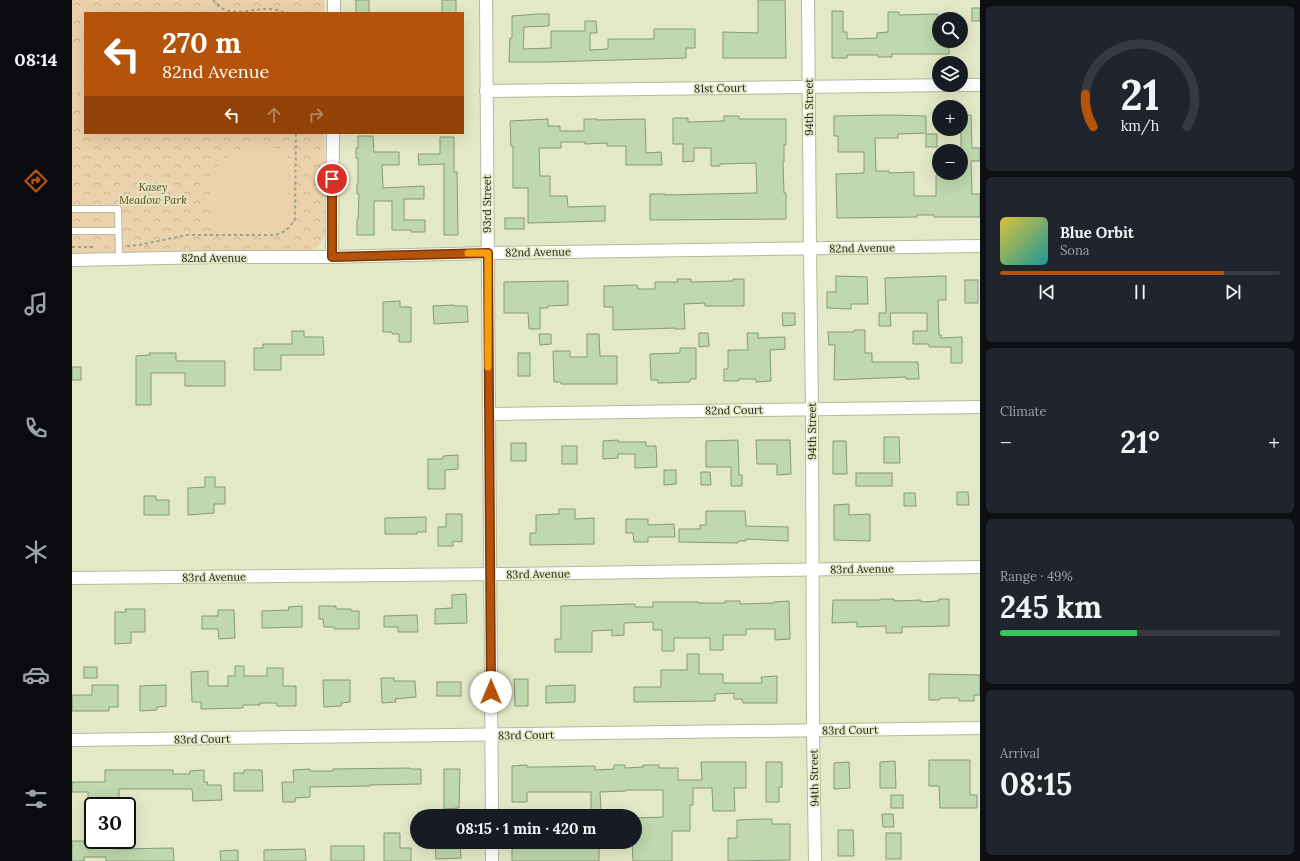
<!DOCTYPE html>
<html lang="en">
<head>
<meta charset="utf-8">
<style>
	:root { --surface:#171b24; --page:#20242c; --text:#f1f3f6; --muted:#9ea1a6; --line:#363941; --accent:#b45309 }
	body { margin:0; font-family:Lora,serif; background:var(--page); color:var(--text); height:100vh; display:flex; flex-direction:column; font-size:15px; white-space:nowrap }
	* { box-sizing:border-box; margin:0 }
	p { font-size:13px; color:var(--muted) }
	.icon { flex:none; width:22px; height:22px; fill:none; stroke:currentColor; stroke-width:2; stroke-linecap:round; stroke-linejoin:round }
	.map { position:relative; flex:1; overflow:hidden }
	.panel { display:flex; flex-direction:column; gap:6px; padding:6px; background:#0d0f14; width:320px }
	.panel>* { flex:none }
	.top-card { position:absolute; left:12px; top:12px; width:380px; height:122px; border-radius:0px; box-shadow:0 4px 16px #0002; background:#b45309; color:#fff; overflow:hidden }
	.buttons { position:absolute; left:860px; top:12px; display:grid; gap:8px }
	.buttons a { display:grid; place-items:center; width:36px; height:36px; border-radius:50%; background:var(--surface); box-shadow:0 4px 16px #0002; font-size:20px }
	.speed { position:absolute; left:12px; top:797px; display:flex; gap:8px; font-size:20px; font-weight:700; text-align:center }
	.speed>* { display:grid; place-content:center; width:52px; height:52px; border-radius:50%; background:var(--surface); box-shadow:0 4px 16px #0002; line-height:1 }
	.speed .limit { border:2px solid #111; border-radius:6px; background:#fff; color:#111 }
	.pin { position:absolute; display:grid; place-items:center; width:34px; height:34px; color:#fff; margin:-17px; border:2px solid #fff; border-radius:50%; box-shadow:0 1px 4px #0007 }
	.me { position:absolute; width:44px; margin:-22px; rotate:0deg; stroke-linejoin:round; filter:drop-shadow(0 0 3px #0008) }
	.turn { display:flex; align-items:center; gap:14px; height:84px; padding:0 12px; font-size:18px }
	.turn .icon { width:52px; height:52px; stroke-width:2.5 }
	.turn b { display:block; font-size:28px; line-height:34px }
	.lanes { display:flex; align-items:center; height:38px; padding:0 12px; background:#0003; justify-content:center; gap:20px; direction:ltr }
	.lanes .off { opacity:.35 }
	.big { font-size:30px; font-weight:800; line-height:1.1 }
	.panel .card { flex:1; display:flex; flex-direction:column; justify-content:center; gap:6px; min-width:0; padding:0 14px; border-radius:6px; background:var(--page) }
	.panel .dial { align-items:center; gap:0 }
	.dial svg { height:104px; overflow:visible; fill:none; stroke:var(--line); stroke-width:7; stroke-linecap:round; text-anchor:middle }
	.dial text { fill:var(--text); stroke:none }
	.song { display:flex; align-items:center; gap:12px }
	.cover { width:48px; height:48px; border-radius:6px; background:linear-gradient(135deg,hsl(50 70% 55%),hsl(180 70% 35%)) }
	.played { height:4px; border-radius:2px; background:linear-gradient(90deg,var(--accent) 80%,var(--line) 80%) }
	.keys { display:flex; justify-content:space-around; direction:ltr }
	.heat { display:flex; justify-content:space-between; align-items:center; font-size:22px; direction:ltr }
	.charge { height:6px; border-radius:3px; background:linear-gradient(90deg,#34c759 49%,var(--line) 0) }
	.trip { position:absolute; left:338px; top:809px; width:232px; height:40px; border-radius:20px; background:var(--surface); box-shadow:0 4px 16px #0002; font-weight:800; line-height:40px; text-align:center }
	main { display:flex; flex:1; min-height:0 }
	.menu { display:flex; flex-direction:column; width:72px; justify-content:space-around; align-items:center; background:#090b0e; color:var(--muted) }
	.menu .icon { width:28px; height:28px }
	.menu .active { color:var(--accent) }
	.menu b { font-size:18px; color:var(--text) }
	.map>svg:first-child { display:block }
	.forest { fill:url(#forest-crowns) }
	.pitch { fill:#ebd2ac }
	.building { fill:#bfd8ad; stroke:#88987d }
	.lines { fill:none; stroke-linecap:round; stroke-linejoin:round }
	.lane-casing { stroke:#b6ba9b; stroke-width:8 }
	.street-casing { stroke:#b6ba9b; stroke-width:14 }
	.path { stroke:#9da188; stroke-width:2; stroke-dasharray:3 3; stroke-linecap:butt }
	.lane { stroke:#fff; stroke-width:6 }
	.street { stroke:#fff; stroke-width:12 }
	.route-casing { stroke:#753606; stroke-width:10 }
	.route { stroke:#b45309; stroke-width:7 }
	.slow { stroke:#f59e0b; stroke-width:7 }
	.labels { text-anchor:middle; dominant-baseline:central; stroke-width:3.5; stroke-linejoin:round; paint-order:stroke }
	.street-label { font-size:11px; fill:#1c1e12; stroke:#e3e8c7 }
	.park-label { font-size:11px; font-style:italic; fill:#614512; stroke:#e3e8c7 }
</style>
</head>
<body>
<main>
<nav class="menu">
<b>08:14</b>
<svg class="icon active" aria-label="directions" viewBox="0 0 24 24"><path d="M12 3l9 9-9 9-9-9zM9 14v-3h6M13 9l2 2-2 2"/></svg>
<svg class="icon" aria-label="music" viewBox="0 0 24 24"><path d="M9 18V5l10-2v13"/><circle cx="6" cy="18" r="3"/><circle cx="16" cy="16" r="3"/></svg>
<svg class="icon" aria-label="phone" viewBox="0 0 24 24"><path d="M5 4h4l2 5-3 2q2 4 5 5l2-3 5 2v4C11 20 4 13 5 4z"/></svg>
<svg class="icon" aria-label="climate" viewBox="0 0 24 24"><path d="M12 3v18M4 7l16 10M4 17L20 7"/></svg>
<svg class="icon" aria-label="car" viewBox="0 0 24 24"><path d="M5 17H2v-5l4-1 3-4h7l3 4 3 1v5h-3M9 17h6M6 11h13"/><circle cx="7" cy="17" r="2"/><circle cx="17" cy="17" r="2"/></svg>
<svg class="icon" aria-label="filters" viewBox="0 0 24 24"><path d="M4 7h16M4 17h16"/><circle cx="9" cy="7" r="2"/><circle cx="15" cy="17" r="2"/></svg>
</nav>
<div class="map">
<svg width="908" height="861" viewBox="0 0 908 861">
	<defs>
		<pattern id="forest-crowns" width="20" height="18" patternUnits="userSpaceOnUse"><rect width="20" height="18" fill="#ebd2ac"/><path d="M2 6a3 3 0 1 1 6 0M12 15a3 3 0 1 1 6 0" fill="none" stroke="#c9b493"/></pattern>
	</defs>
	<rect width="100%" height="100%" fill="#e3e8c7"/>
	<path class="forest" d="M0 0H252V13H13V133H252L253 231C251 242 247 249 235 251L0 254Z"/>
	<g class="pitch">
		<path d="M0 48H12L10 78 4 97 0 100Z"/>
		<path d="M183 145 216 150 218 220 207 231 142 230 136 201 142 169 160 153Z"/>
	</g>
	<g class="building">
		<rect x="284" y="0" width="13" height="13"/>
		<rect x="370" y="0" width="14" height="13"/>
		<path d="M686 0H713L714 58H651V32L686 33Z"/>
		<rect x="900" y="8" width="8" height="13"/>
		<path d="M760 11H771V32H775V39L805 38V33L816 32V12H827V15L866 14 867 41H877V54H820V57H806V55H775V58H760Z"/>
		<path d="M466 14H477V26L452 27 451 49 479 48V31H513V21H524L525 33H518V50L536 49V39H582V29H623V48H614V58L474 62H437L438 38H440V16Z"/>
		<path d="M818 115 854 116V133L826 134V138H803L804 171H817V173L842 172V196H864V175L889 174V115H899L900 148H908V161H899L900 194H908V217H862V215H845V217L765 218 764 174 792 173V152H766V136H762V116Z"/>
		<path d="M652 116H667V119H714V145H712V162H711L712 193H714V219L578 220V194H593V195L685 193 684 163 648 164V166H639V148H622V161L611 162V144H601V118H616V122L652 121Z"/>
		<path d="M476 119V126H488V131H512V119H525V120L573 119 574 153 589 152 590 165H554V146H535V143L513 144V142H489V148H467L468 176H478V196H495L496 207 533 206V221L456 223V188H441V146H439L438 121Z"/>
		<rect x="854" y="134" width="11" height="13"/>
		<path d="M286 136H301L302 152H327V165H310L311 188 352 186V199H332V220H353V232H339V230H320V201H302V235H285V219H286L287 194H285V184L286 183V158H284V148H286Z"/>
		<path d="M368 137H382V172H385L386 235H372V164L347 165 346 154H368Z"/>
		<rect x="433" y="218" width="19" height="11"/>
		<path d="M764 276 795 277 796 304H779V309L755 308V292H764Z"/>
		<path d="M874 276V300H866L867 335H869V338L890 337V363H879V347H857V344H841V331H855V313H818L819 326H807V313H814L813 278Z"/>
		<path d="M605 279H619V282L661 281V279H672V306H633V303L612 304 613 329H603V328L541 330V307H532V286L565 285 566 289H583V282H606Z"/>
		<rect x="893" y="280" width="13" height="23"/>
		<path d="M496 281V305L476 306V308H468V329H457L456 313H432V282Z"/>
		<path d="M328 301V307H339V342H327V334H320V332H311V302Z"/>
		<path d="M382 305V306H395L396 322 362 324 361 306Z"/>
		<path d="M710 313H723V325L711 326Z"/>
		<path d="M782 330H793V353H800V362H846L847 379H834V377L762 380 763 345H757L756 332H782Z"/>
		<path d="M220 331H232V337H251L252 355H209V370H182V348H191V344H220Z"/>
		<path d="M627 333H636L637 346 627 347Z"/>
		<path d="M675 333H686V338L713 337V349L698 350 699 381 684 382V379H667V381H652V369H656V350H676Z"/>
		<path d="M467 334H479V344L468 345Z"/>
		<path d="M515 334H527L528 356H545V384H489V382H482L481 351H498V357H515Z"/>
		<path d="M608 348H624V379H618V382L586 383V380H579L578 354 608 353Z"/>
		<path d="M77 353H104V361H153V386H113V373H79V405H64V356L78 355Z"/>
		<rect x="446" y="353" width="12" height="23"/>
		<rect x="0" y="367" width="9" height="13"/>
		<path d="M812 437H827L828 463H812Z"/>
		<path d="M546 440V442H574V446H584L585 467 563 468V454H546V458L531 459V441Z"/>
		<path d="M666 440 667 475H670V486H659V467H634V441Z"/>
		<path d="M684 440H718L719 474 705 475V464H685Z"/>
		<path d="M761 441H774L775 474H761Z"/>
		<rect x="439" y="443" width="15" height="18"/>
		<rect x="490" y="446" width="15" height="18"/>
		<path d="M386 455V469L373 470V489H356V459H371V456Z"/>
		<path d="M592 470H604V484L592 485Z"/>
		<path d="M629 472H638L639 485H629Z"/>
		<rect x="784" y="473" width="36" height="13"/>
		<path d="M133 477H143V487H153V504H142V513L116 515V488L133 487Z"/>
		<path d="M885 492H896L897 505H885Z"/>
		<path d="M832 493H843L844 506H832Z"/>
		<path d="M72 496H84V500H97V515H72Z"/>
		<path d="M777 504V515L798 514V541L762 540V505Z"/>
		<path d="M487 509H503V519L522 518V544L458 545V533H464V515L487 514Z"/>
		<path d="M634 511H673L674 526 716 527V541L674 539V541H666V543L607 542V529H628V525H634Z"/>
		<path d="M374 514H390V542L381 541V546H366V527H374Z"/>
		<path d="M354 517V532H345V534H313V518Z"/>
		<path d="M554 519H576V525L602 524 603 537H576V542H562L561 533H554Z"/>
		<path d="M394 594 395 623 363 624V609L380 608V595Z"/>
		<path d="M808 599H822V601L849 600V602L867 601V599H877V626L830 627V633H814V626L785 627V622L760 623 761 600H808Z"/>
		<path d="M653 601H668V604L702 603V602L717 601 718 639 703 640V629H674V635H651V650H638V638H602V651H590V630H581V622L552 623V635L540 636V630L520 631V652H483V639H489V606L563 604V607H581V602H626V603H653Z"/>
		<path d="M230 606V627L190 628V611L217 610 216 607Z"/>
		<path d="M247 606H264V609H279V611H287V629H262V627H252L251 619H247Z"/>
		<path d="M53 609H73V632H59V643L43 644V612H54Z"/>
		<path d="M146 610H162L163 638 147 639 146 629H130V616H146Z"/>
		<path d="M345 615 346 632H326V627H312V616Z"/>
		<path d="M615 654H627V674H651V683H690L689 677 705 676V703H671L670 699H662V693L643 694V701L562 702V687H589V670H615Z"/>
		<path d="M163 666H172V676H195V668H211V686H224V706H205V703H188V705H171V708L129 709V702H120L119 672 136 671V686H156V676H163Z"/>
		<rect x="12" y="667" width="13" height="11"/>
		<path d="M857 674 908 675V695H902V701H887V698H868V700H857Z"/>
		<path d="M309 678H322V681H343L344 697 323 699 324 702 310 703Z"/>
		<path d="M442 679H456V706H443Z"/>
		<path d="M251 680H278V702L269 703V706L252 707Z"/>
		<rect x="365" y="682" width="24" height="14"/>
		<path d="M20 685H46V707H37V711H0V695H20Z"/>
		<path d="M94 685V706L85 707V710L68 711V686Z"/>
		<path d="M503 685V702L474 703V686Z"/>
		<path d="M857 760H898V795H905V808H868L867 786H857Z"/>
		<path d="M823 761 824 788H808V762Z"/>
		<path d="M629 762H674V788H662L663 811H641L640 788H621V805H618V831H600V861H561L560 842H563V818L591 817V790H554V791L528 792 529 811H519V792H455V802H440V766L455 765V767H469L523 766V770L542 769V765H553V768L571 767V765H587V768H606V780H630Z"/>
		<path d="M694 762H710V787H707V802H694Z"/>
		<path d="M777 762 778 788 762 789V763Z"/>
		<path d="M338 768V769H349V784L298 785V786L238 787V797L223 798V802H211L210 782H222L221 770 238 769V771H261V769Z"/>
		<path d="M372 769H388L387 808 372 809Z"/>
		<path d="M33 770H101V774H118V771L132 770V782H136L135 785H149L150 800 121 801 120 789H47V799H16V792H0V782H33Z"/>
		<path d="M172 770H190L191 791H162V773H172Z"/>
		<rect x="819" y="795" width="12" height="13"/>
		<path d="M810 814H821L822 827H811Z"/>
		<path d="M690 819H700V824H718V860L656 861V838H665V820Z"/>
		<path d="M766 830H781L782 856H766Z"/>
		<path d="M312 833H328V848H339V861H312Z"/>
		<rect x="814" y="833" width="15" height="26"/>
		<path d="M0 841H12V843L45 841V849L101 848 102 861H34V857H12V861H0Z"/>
		<path d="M363 842H388L389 858 364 859Z"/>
		<path d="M440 842H455V846H485V842H505V846H527V861H440Z"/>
		<rect x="259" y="846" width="33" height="15"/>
		<path d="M233 849 234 861H192V850Z"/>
		<path d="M166 850V861H149L148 851Z"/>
	</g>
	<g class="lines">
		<defs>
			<g id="lane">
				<path d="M0 209H46L47 259"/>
				<path d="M0 231H46"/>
			</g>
			<g id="street">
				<path d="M414 0 420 816"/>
				<path d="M736 0 738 249 740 409 741 731 743 861"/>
				<path d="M262 13V0"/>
				<path d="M889 85H908"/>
				<path d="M414 91 881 85"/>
				<path d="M260 257 261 133"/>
				<path d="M0 260 143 257H260L416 253 908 246"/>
				<path d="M417 414 908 407"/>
				<path d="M0 578 431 574 908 567"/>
				<path d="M0 740 908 728"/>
				<path d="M420 842V861"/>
			</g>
		</defs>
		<use href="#lane" class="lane-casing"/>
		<use href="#street" class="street-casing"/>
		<g class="path">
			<path d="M141 0C159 25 192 0 212 13"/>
			<path d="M55 246 67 245 115 235H201C211 234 218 228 223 219L224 133"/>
			<path d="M0 247H23"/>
		</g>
		<use href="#lane" class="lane"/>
		<use href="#street" class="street"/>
	</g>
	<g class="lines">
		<defs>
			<path id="route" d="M260 179V257L416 253 419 692"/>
		</defs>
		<use href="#route" class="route-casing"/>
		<use href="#route" class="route"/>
		<path class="slow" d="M396 253H416V367"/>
	</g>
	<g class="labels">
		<g class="street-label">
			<text transform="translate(648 88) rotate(-1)">81st Court</text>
			<text transform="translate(737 107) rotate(-90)">94th Street</text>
			<text transform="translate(415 204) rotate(-90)">93rd Street</text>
			<text transform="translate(790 248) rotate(-1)">82nd Avenue</text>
			<text transform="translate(466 252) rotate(-1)">82nd Avenue</text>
			<text x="142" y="258">82nd Avenue</text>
			<text transform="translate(662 410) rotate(-1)">82nd Court</text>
			<text transform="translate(740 431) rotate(-90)">94th Street</text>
			<text transform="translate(790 569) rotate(-1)">83rd Avenue</text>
			<text transform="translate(466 574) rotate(-1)">83rd Avenue</text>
			<text transform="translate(142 577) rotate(-1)">83rd Avenue</text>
			<text transform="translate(778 730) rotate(-1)">83rd Court</text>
			<text transform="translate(454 735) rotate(-1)">83rd Court</text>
			<text transform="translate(130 739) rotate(-1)">83rd Court</text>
			<text transform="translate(742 778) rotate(-91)">94th Street</text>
		</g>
		<g class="park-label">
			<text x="81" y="187">Kasey<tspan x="81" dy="13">Meadow Park</tspan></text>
		</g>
	</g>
</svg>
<div class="buttons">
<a><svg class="icon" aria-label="search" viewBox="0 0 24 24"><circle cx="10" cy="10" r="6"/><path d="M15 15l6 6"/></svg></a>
<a><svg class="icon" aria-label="layers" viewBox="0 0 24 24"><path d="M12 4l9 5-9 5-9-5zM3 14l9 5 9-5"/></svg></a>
<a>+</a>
<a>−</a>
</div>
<div class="speed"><div class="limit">30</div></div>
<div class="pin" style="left:260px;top:179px;background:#d93025"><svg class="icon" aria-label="arrive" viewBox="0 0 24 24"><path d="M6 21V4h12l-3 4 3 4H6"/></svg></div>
<svg class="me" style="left:419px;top:692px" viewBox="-20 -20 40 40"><circle r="19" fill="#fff"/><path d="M0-13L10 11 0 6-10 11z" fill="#b45309"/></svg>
<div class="trip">08:15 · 1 min · 420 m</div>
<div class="top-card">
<div class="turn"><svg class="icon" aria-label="left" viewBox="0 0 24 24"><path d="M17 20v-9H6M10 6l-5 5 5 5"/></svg><div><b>270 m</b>82nd Avenue</div></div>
<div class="lanes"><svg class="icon" aria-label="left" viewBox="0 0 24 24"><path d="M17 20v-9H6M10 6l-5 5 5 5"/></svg><svg class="icon off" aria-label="ahead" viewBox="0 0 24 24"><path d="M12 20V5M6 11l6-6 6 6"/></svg><svg class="icon off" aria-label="right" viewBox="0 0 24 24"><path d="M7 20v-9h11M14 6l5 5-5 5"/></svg></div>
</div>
</div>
<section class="panel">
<div class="card dial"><svg viewBox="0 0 100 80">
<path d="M14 69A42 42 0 1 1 86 69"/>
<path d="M14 69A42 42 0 0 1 8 44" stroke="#b45309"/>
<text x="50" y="56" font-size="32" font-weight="700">21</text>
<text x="50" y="72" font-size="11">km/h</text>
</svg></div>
<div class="card">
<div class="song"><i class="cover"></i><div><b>Blue Orbit</b><p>Sona</p></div></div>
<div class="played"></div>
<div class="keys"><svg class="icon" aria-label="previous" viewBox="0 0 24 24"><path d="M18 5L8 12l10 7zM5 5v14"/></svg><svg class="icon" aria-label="pause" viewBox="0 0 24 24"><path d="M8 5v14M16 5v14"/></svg><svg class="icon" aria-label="next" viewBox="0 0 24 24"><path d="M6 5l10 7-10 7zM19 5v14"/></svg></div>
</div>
<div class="card"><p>Climate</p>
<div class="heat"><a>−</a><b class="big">21°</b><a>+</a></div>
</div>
<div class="card"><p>Range · 49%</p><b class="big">245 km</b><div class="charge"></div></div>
<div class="card"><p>Arrival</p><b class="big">08:15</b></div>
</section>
</main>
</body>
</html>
